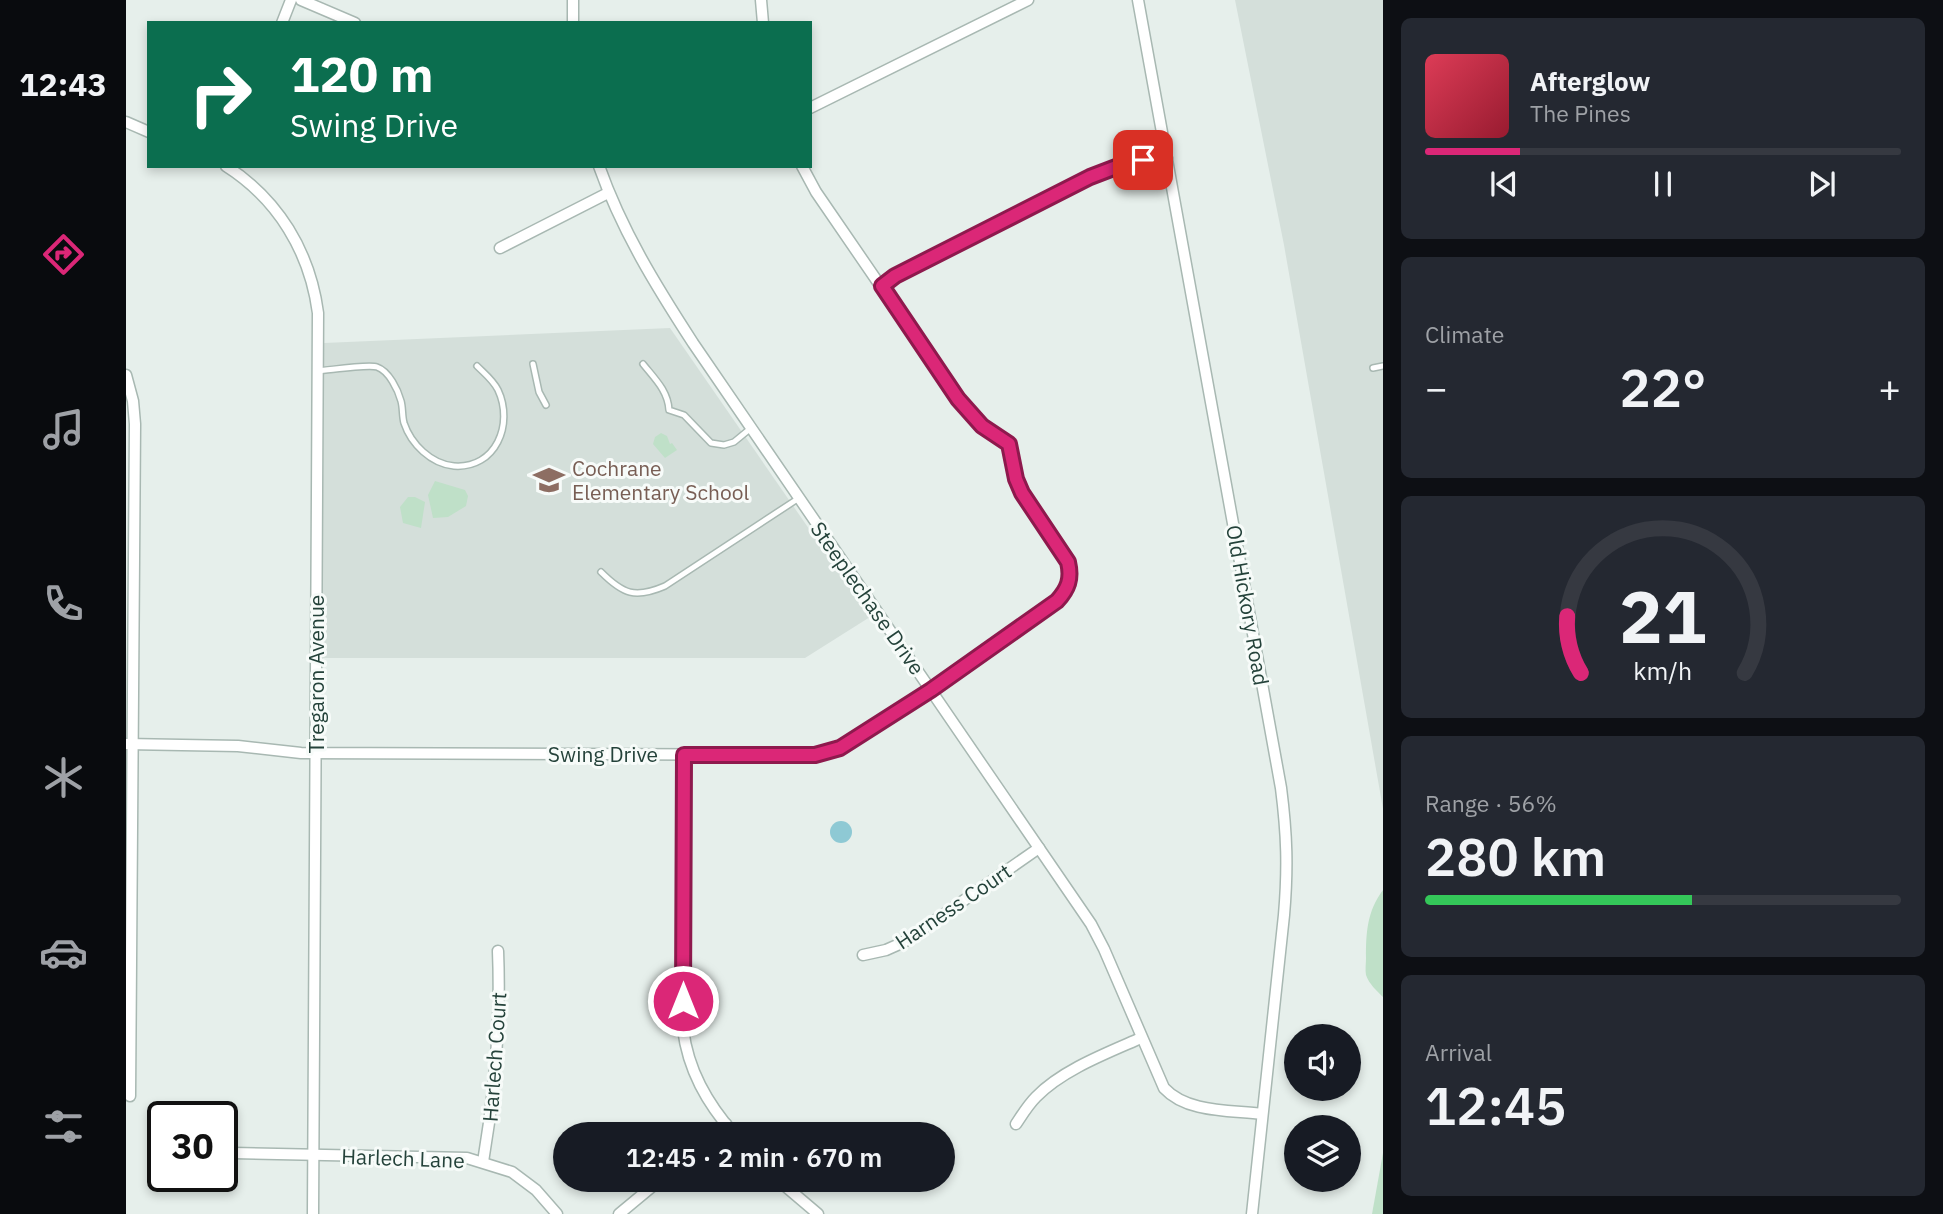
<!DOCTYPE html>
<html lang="en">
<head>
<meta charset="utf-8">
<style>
	:root { --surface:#171b24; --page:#242831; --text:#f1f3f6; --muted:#9ea1a6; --line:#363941; --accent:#db2777 }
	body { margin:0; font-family:"IBM Plex Sans",sans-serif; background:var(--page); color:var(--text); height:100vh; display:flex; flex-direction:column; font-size:26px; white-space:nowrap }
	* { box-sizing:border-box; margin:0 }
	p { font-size:23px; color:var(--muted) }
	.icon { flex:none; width:38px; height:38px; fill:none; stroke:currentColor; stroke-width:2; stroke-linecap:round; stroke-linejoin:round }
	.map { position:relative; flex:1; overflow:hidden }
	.drawer { display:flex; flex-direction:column; gap:18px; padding:18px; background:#0d0f14; width:560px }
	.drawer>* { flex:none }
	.hud { position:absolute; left:21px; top:21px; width:665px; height:147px; border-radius:0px; box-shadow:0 4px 10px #0003; background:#0b6e4f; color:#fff; overflow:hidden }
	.buttons { position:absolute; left:1158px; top:1024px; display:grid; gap:14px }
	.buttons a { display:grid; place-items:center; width:77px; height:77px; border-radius:50%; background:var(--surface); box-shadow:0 4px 10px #0003; font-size:35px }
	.speed { position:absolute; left:21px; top:1101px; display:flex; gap:14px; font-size:35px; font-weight:700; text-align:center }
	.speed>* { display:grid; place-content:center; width:91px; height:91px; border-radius:50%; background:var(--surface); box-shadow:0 4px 10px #0003; line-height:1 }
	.speed .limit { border:4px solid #111; border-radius:10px; background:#fff; color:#111 }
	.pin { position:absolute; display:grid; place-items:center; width:60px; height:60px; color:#fff; margin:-30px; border-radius:14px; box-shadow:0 4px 10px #0006 }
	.me { position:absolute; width:77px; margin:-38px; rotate:0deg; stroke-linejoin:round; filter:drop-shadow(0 0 5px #0008) }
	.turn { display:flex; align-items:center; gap:24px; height:147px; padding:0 28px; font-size:32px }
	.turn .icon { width:91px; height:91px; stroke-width:2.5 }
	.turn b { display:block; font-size:49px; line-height:60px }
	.big { font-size:52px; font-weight:600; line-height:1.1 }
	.drawer .card { flex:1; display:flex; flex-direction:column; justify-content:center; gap:10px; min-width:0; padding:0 24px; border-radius:10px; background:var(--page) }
	.drawer .dial { align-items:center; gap:0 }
	.dial svg { height:182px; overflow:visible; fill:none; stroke:var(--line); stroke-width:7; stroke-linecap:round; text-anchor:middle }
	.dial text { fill:var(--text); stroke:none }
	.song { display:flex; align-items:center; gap:21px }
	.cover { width:84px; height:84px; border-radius:10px; background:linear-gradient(135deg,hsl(350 70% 55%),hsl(350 70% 35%)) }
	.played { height:7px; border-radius:4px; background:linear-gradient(90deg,var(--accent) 20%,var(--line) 20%) }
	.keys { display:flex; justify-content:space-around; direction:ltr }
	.heat { display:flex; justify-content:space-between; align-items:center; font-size:38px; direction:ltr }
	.charge { height:10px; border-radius:5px; background:linear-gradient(90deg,#34c759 56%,var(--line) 0) }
	.trip { position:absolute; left:427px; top:1122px; width:402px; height:70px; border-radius:35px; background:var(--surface); box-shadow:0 4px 10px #0003; font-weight:600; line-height:70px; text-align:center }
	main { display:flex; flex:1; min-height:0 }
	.dock { display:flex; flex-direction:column; width:126px; justify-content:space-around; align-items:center; background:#090b0e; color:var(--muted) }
	.dock .icon { width:49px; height:49px }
	.dock .on { color:var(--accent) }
	.dock b { font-size:32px; color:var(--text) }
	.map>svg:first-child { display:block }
	.built { fill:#d4dfda }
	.green { fill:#bfe0c8 }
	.water { fill:#8ec9d4 }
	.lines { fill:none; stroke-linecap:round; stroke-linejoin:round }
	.lane-casing { stroke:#a8b8b2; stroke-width:8 }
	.street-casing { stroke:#a8b8b2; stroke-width:13 }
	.lane { stroke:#fff; stroke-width:5 }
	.street { stroke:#fff; stroke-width:10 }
	.route-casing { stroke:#8e194d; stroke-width:18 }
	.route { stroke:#db2777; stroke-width:12 }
	.labels { text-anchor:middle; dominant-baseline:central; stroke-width:6; stroke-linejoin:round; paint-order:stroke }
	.education-label { font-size:21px; fill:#785e54; stroke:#f7fbf9; text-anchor:start }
	.street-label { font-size:21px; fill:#24423a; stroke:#f7fbf9 }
</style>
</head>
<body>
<main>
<nav class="dock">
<b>12:43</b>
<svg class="icon on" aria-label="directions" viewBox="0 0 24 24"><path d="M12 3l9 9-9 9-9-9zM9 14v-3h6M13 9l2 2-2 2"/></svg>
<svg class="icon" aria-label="music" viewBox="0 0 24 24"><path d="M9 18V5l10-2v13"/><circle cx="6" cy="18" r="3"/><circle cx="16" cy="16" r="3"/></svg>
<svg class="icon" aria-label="phone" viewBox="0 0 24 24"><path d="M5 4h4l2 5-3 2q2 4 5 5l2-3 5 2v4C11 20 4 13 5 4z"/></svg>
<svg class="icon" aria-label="climate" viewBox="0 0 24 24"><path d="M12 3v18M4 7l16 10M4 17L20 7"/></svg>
<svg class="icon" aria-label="car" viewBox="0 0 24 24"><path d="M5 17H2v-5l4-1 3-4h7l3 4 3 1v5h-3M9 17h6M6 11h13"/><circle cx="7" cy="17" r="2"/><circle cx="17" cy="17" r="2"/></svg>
<svg class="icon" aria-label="filters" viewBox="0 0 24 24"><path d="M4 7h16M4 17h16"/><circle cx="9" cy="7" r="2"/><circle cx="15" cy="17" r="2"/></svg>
</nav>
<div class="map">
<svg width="1257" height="1214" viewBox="0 0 1257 1214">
	<rect width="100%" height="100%" fill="#e6efeb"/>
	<g class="built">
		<path d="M1109 0H1257V809L1158 245Z"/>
		<path d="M544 328 744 617 679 658H196L198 343Z"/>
	</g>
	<g class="green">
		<path d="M535 433 541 436 544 444 546 443 551 450 539 458 527 444 529 437Z"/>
		<path d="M309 481 339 490 342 496 340 506 322 517 307 518 302 495Z"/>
		<path d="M282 497H289L299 502 295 528 277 523 274 507Z"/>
		<path d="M1257 890V997C1251 991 1243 984 1240 975 1239 970 1240 963 1240 958 1240 933 1241 911 1257 890Z"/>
		<path d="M1257 1153V1214H1246Z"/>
	</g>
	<circle class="water" cx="715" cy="832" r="11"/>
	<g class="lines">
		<defs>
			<g id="lane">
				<path d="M407 364 413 392 420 405"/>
				<path d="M517 364C529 379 542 391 543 410L558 415 585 443 598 445 608 442 625 428"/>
				<path d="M1247 368 1257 366"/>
				<path d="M192 371C205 370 242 364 251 367 263 371 272 390 275 401 277 408 276 416 278 423 285 444 305 464 328 466 370 469 388 424 372 390 367 380 359 374 351 366"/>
				<path d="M475 572C497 594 509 599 539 586L673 498"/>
			</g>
			<g id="street">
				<path d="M175 0 229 23"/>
				<path d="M635 0 637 23"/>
				<path d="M1012 0 1155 788C1161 835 1162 868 1158 915L1126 1214"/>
				<path d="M156 23 165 0"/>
				<path d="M447 23V0"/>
				<path d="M684 108 902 0"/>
				<path d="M0 122 23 132"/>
				<path d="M100 166C152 199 184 252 192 313L187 1214"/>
				<path d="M473 166C496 231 530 286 567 343L965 924 978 949 1038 1088C1061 1113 1104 1110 1136 1114"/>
				<path d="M374 248 482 193"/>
				<path d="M756 286 769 276 964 177 998 164 1041 158"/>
				<path d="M0 375 7 401 9 424 4 1096"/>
				<path d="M0 744 112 746 175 753 689 755 714 748 723 743 805 689 931 601C943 589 946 579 942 562L896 493 890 479 883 444 856 426 832 399 690 192 676 166"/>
				<path d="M558 755 557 1029C562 1070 581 1103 608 1134"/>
				<path d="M737 955 760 950 778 942 913 848"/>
				<path d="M890 1124C896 1115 902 1105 910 1097 936 1070 981 1053 1015 1038"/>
				<path d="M588 1134 600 1124"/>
				<path d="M107 1153 341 1158 386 1172 410 1190 431 1214"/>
				<path d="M357 1162C369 1091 375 1023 372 951"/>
				<path d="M652 1180 692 1214"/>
				<path d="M493 1214 534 1180"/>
			</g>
		</defs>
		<use href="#lane" class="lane-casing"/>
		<use href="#street" class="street-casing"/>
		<use href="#lane" class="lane"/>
		<use href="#street" class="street"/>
	</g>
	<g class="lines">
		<defs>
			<path id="route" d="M557 1001 558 755H689L714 748 805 690 931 601C942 589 946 579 942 562L896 493 890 479 883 444 856 426 832 399 756 286 769 276 964 177 998 164 1017 160"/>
		</defs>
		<use href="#route" class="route-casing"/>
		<use href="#route" class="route"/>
	</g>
	<defs>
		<symbol id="school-bare" viewBox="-9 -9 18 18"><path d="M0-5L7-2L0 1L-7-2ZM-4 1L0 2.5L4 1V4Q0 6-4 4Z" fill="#8d6e63" stroke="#f7fbf9" stroke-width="2.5" paint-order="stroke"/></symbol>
	</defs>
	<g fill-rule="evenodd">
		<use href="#school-bare" x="401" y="458" width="44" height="44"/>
	</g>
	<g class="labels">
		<g class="education-label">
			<text x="446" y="468">Cochrane<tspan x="446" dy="24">Elementary School</tspan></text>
		</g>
		<g class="street-label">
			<text transform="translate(742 598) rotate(55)">Steeplechase Drive</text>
			<text transform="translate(1122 605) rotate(80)">Old Hickory Road</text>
			<text transform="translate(190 674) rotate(-90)">Tregaron Avenue</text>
			<text x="477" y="754">Swing Drive</text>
			<text transform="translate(827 906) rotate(-34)">Harness Court</text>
			<text transform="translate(368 1057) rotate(-86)">Harlech Court</text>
			<text transform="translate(277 1158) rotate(2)">Harlech Lane</text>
		</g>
	</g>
</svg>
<div class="buttons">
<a><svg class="icon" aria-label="sound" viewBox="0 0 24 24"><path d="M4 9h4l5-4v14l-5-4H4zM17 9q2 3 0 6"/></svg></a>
<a><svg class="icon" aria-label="layers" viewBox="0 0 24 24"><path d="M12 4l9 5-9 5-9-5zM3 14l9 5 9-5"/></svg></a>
</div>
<div class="speed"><div class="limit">30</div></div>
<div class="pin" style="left:1017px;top:160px;background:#d93025"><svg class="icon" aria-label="arrive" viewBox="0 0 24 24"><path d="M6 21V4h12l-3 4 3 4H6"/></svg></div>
<svg class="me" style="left:557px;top:1001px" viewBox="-20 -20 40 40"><circle r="17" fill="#db2777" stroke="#fff" stroke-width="3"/><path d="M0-11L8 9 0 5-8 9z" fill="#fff"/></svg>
<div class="trip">12:45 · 2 min · 670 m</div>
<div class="hud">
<div class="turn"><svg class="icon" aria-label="right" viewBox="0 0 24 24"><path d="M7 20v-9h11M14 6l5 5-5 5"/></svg><div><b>120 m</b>Swing Drive</div></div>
</div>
</div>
<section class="drawer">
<div class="card">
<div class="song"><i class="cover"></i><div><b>Afterglow</b><p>The Pines</p></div></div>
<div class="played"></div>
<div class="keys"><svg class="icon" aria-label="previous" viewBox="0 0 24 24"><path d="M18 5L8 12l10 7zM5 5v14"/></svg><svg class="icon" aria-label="pause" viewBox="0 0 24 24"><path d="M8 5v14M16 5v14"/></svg><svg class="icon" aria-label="next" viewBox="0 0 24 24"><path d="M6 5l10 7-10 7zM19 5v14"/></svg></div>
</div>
<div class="card"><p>Climate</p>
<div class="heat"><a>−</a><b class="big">22°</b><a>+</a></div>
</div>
<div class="card dial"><svg viewBox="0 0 100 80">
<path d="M14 69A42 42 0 1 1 86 69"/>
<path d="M14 69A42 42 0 0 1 8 44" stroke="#db2777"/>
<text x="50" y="56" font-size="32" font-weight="700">21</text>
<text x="50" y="72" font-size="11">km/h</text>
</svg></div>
<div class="card"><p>Range · 56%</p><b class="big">280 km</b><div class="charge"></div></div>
<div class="card"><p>Arrival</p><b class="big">12:45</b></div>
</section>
</main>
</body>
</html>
